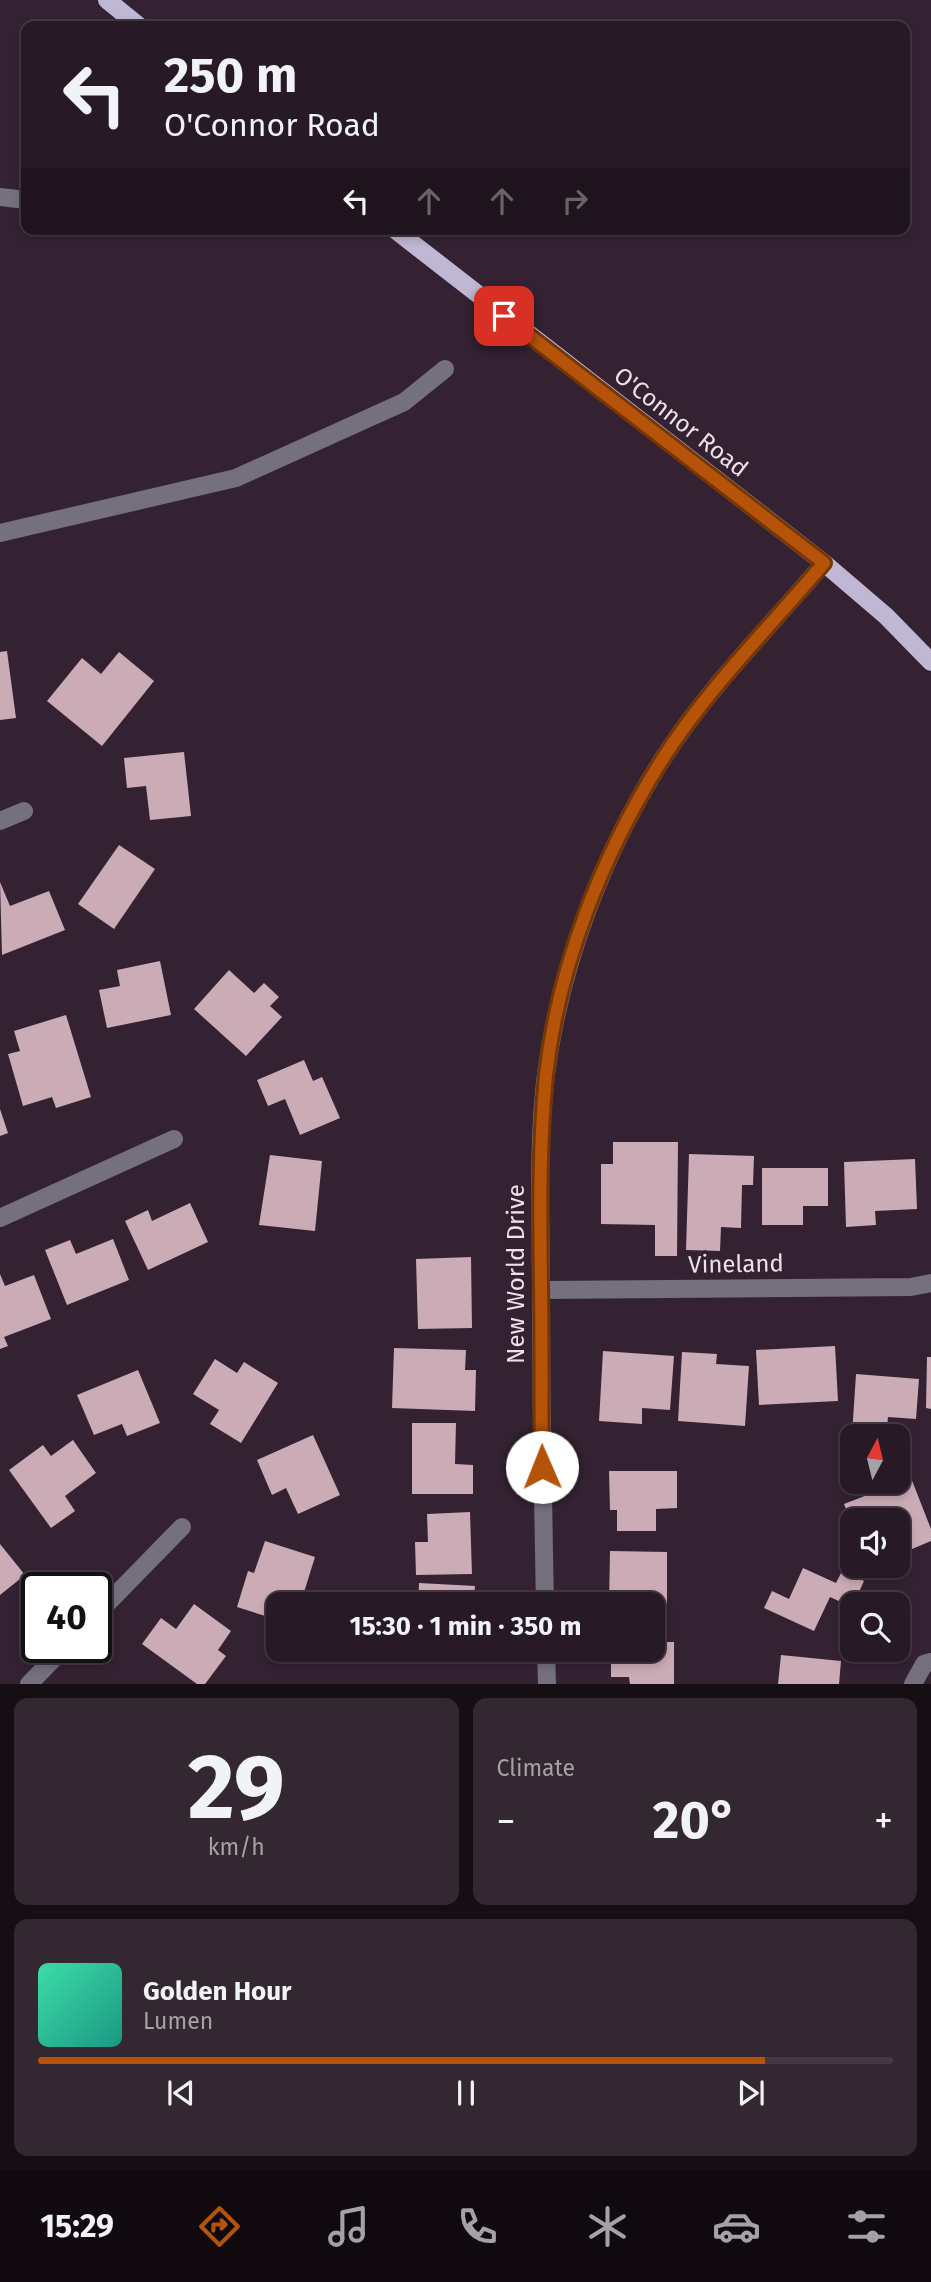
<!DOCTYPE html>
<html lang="en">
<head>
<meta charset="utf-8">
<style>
	:root { --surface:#271a26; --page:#332732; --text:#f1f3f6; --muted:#a4a1a7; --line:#433843; --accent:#b45309 }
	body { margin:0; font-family:"Fira Sans",sans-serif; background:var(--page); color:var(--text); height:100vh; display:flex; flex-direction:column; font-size:26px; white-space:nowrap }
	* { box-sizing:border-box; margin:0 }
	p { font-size:23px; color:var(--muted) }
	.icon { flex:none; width:38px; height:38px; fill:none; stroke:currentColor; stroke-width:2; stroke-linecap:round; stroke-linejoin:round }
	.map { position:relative; height:1684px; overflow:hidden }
	.panel { display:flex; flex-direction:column; gap:14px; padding:14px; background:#150e15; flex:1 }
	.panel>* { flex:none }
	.banner { position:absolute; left:21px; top:21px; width:889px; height:214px; border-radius:14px; box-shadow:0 4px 10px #0003,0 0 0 2px var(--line); background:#271a26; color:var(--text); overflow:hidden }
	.needle { width:46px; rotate:7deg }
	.tools { position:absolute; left:840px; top:1424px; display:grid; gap:14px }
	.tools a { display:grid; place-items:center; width:70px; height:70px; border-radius:14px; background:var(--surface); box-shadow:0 4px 10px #0003,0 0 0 2px var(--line); font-size:35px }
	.speed { position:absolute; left:21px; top:1572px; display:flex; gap:14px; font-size:35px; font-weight:700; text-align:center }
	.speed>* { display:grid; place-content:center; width:91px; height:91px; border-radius:50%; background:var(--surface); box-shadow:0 4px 10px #0003,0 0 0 2px var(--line); line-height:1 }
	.speed .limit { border:4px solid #111; border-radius:10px; background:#fff; color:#111 }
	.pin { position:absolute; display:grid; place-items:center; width:60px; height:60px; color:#fff; margin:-30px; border-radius:14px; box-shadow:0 4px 10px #0006 }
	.me { position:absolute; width:77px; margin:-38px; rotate:359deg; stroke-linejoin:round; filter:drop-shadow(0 0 5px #0008) }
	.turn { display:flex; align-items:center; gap:24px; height:147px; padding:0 28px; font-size:32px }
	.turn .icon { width:91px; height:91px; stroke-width:2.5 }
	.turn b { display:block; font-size:49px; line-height:60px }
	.lanes { display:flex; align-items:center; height:66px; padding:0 28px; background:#0003; justify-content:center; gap:35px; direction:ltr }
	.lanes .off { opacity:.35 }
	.big { font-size:52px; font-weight:700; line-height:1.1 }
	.panel .tile { flex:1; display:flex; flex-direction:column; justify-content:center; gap:10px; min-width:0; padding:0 24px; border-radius:14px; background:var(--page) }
	.panel .dial { align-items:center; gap:0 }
	.dial b { font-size:91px; line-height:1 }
	.song { display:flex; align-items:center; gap:21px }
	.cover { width:84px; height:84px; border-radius:10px; background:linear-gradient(135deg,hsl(160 70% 55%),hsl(170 70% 35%)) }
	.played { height:7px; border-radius:4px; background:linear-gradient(90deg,var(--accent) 85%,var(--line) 85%) }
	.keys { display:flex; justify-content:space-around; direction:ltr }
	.heat { display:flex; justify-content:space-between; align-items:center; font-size:38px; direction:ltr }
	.panel .tiles { flex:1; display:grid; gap:14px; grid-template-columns:1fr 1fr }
	.tile:last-child { grid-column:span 2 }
	.trip { position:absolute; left:266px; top:1592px; width:399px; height:70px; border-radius:14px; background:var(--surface); box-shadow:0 4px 10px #0003,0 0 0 2px var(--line); font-weight:700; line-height:70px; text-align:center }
	.menu { display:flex; height:112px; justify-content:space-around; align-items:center; background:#100a0f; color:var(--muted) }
	.menu .icon { width:49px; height:49px }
	.menu .on { color:var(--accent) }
	.menu b { font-size:32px; color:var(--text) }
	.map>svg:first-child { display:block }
	.building { fill:#caabb6 }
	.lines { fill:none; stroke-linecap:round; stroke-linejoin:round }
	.minor { stroke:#74707e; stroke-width:18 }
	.major { stroke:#bfb7d3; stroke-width:18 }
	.route-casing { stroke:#753606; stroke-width:18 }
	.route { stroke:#b45309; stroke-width:12 }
	.labels { text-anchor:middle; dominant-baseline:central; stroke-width:7; stroke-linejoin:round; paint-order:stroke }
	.street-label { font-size:24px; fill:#ede1ec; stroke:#342233 }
</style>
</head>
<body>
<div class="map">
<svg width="931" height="1684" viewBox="0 0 931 1684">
	<rect width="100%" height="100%" fill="#342233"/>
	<g class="building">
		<path d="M7 651 16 718 0 720V652Z"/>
		<path d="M119 652 154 681 102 746 47 701 82 658 101 674Z"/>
		<path d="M184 752 191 816 150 820 146 786 127 788 124 758Z"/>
		<path d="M119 845 155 869 114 929 78 904Z"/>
		<path d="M0 882 10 906 49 891 65 930 2 955Z"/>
		<path d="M160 961 171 1015 107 1028 99 990 120 986 117 970Z"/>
		<path d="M229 970 254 993 264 983 279 997 270 1006 282 1017 246 1056 194 1009Z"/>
		<path d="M66 1015 91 1097 56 1108 52 1097 23 1106 8 1054 20 1051 14 1031Z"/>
		<path d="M304 1060 313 1081 322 1077 340 1118 300 1135 285 1099 268 1106 257 1080Z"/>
		<path d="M0 1109 8 1133 0 1136Z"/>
		<path d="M613 1142H678L677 1256H655V1225L601 1224V1164H613Z"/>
		<path d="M689 1154 754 1156 753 1185H742L741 1228 721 1227 720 1251 686 1250Z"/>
		<path d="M270 1155 322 1161 315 1231 259 1225Z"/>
		<path d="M915 1159 917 1209 875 1211 876 1225 846 1227 844 1162Z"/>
		<path d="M762 1168H828V1206H803V1225H762Z"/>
		<path d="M190 1203 208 1242 148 1270 125 1221 148 1210 152 1221Z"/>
		<path d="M113 1239 129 1280 67 1305 45 1250 70 1240 76 1254Z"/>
		<path d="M471 1257 472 1328 418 1329 416 1259Z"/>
		<path d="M0 1274 5 1286 34 1275 51 1319 4 1337 8 1346 0 1349Z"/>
		<path d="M835 1346 838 1401 759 1405 756 1350Z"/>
		<path d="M394 1348 466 1350 465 1370H476L475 1411 392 1408Z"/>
		<path d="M603 1351 674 1356 670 1410 642 1408V1424L599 1421Z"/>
		<path d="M682 1352 717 1354 716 1364 749 1366 745 1426 678 1421Z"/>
		<path d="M927 1357H931V1409L926 1408Z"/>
		<path d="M215 1359 237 1373 244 1362 278 1383 241 1443 210 1424 219 1410 193 1394Z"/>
		<path d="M138 1370 160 1423 127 1436 122 1424 94 1435 77 1395Z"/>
		<path d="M856 1374 919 1379 916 1419 888 1417 886 1437 852 1435Z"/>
		<path d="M412 1423H456L455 1464 473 1465V1494H412Z"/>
		<path d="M313 1435 340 1495 298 1514 286 1488 272 1495 257 1460Z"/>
		<path d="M73 1440 96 1473 65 1496 75 1511 51 1528 9 1470 43 1445 51 1456Z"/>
		<path d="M609 1471H677V1508L656 1509V1531H617V1510H610Z"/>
		<path d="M911 1478 931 1529V1541L898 1555 903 1567 874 1579 869 1566H898V1521H851L844 1504Z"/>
		<path d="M470 1512 472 1574 416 1575 415 1542H428L427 1514Z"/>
		<path d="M265 1541 315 1557 300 1605H278V1620L237 1607 248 1571 254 1573Z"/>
		<path d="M0 1544 25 1575 0 1595Z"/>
		<path d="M610 1551 667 1552V1628H653V1605H609Z"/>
		<path d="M803 1568 836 1583 842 1571 864 1581 852 1607 830 1597 814 1631 764 1608 772 1591 789 1599Z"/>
		<path d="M419 1583 475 1586 473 1605H418Z"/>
		<path d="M194 1604 231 1631 218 1650 226 1656 205 1684H197L142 1644 161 1618 176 1629Z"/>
		<path d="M653 1642H674V1684H630L629 1677H611V1650H653Z"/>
		<path d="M415 1650H474L473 1657 415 1654Z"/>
		<path d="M781 1655 841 1661 839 1684H778Z"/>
	</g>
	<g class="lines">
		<g class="minor">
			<path d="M0 197 26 200"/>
			<path d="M0 533 236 478 404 402 445 369"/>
			<path d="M0 821 24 811"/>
			<path d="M0 1218 174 1139"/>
			<path d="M541 1290 911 1287 931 1283"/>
			<path d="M545 1605C543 1501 541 1398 541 1294 541 1221 537 1147 546 1074 560 966 602 856 660 763 706 690 768 629 824 563"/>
			<path d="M96 1615 182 1527"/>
			<path d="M546 1650 547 1684"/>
			<path d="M29 1684 65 1647"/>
			<path d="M913 1684 924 1664 931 1662"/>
		</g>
		<g class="major">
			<path d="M107 0 139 26"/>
			<path d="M394 229 824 563 886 616 931 662"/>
		</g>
	</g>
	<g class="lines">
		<defs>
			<path id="route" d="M504 316 824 563C768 629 706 690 660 763 602 856 558 967 546 1075 539 1146 540 1216 541 1287 542 1347 541 1407 542 1467"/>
		</defs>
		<use href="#route" class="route-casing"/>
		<use href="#route" class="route"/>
	</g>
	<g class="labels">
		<g class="street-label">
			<text transform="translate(681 422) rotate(38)">O'Connor Road</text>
			<text transform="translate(736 1264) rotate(-1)">Vineland</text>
			<text transform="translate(516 1274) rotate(-90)">New World Drive</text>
		</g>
	</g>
</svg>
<div class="tools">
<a><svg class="needle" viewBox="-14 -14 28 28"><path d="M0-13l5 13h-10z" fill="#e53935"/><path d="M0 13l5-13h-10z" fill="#a4a1a7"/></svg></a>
<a><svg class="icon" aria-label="sound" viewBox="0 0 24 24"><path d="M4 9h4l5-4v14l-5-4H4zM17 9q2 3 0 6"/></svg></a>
<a><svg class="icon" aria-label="search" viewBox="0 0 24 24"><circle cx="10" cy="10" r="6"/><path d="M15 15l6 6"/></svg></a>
</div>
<div class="speed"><div class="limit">40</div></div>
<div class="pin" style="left:504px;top:316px;background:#d93025"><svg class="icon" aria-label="arrive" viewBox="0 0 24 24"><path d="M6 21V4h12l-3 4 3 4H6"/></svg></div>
<svg class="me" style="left:542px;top:1467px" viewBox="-20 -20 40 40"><circle r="19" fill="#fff"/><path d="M0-13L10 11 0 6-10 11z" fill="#b45309"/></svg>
<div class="trip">15:30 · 1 min · 350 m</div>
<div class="banner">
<div class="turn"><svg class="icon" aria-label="left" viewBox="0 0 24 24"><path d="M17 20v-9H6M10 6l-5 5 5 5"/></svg><div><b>250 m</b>O'Connor Road</div></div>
<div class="lanes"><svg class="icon" aria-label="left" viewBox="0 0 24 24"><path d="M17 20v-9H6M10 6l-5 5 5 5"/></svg><svg class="icon off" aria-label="ahead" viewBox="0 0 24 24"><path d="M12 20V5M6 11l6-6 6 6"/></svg><svg class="icon off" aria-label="ahead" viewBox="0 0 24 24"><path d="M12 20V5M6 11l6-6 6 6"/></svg><svg class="icon off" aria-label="right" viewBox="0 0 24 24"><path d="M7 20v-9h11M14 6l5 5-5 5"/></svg></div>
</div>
</div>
<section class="panel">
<div class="tiles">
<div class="tile dial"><b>29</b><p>km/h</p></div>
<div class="tile"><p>Climate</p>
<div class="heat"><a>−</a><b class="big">20°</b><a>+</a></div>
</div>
<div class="tile">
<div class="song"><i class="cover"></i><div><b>Golden Hour</b><p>Lumen</p></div></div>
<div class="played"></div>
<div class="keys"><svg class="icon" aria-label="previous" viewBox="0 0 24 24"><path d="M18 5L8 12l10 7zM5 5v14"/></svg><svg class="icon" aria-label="pause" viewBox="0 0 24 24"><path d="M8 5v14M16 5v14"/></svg><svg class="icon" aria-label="next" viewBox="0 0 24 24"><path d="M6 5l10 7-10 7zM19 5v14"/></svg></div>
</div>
</div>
</section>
<nav class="menu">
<b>15:29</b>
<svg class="icon on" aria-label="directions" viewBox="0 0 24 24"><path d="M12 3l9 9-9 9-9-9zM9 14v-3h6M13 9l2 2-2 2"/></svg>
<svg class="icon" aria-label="music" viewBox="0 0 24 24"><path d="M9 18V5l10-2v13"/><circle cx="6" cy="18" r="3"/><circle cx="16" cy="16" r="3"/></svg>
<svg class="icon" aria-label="phone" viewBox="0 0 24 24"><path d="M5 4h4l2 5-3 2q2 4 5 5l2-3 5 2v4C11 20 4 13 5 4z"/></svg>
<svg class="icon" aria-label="climate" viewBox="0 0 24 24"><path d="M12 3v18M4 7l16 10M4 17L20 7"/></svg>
<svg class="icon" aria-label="car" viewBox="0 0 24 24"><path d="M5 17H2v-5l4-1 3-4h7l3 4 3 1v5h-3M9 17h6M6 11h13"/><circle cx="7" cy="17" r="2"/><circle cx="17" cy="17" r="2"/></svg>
<svg class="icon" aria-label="filters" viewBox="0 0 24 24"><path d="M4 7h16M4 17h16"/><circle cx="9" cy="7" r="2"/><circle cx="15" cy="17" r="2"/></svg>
</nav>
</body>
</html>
